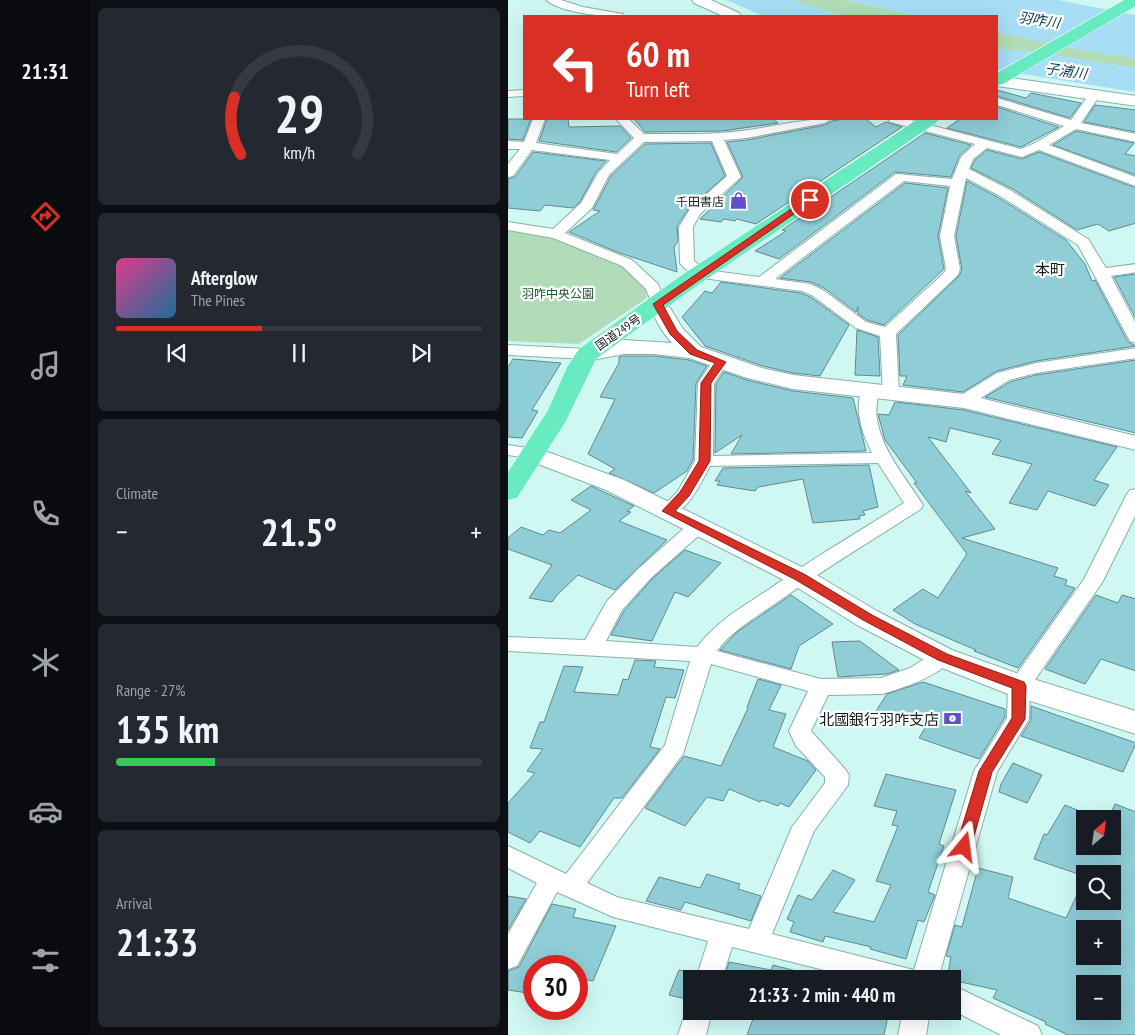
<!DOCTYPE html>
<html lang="en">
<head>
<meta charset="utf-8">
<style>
	:root { --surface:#171b24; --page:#242831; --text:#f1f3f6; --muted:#9ea1a6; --line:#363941; --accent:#d93025 }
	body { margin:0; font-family:"PT Sans Narrow","Noto Sans JP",sans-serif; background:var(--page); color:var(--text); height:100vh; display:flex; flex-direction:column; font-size:19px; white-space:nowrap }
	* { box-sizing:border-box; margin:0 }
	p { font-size:16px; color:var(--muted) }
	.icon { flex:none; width:28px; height:28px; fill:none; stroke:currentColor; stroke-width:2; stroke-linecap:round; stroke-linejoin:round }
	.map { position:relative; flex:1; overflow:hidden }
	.panel { display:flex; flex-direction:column; gap:8px; padding:8px; background:#0d0f14; width:418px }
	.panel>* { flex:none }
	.banner { position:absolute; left:15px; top:15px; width:475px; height:105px; border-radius:0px; box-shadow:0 5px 20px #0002; background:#d93025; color:#fff; overflow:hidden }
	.needle { width:32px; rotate:29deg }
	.buttons { position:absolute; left:568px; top:810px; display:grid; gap:10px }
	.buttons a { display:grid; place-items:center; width:45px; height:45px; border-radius:0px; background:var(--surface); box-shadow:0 5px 20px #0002; font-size:25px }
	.speed { position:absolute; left:15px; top:955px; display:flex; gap:10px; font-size:25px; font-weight:700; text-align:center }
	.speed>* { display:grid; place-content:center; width:65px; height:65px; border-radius:50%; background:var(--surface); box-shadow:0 5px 20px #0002; line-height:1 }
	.speed .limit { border:8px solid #d22; background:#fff; color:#111 }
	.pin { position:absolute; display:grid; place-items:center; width:42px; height:42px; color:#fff; margin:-21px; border:2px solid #fff; border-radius:50%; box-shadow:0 1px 5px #0007 }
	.me { position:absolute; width:55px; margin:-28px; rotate:16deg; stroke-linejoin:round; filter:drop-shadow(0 0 4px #0008) }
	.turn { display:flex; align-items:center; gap:18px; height:105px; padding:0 20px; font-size:22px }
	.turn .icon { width:65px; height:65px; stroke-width:2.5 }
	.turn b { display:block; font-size:35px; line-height:42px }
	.big { font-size:38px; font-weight:800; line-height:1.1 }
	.panel .widget { flex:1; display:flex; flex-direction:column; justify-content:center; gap:8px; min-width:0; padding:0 18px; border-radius:8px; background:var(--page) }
	.panel .dial { align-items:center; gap:0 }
	.dial svg { height:130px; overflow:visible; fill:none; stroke:var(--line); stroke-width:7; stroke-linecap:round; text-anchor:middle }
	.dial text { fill:var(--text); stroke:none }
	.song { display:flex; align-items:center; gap:15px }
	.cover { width:60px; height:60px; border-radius:8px; background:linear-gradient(135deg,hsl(330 70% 55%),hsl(200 70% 35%)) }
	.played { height:5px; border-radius:2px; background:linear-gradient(90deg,var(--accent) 40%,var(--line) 40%) }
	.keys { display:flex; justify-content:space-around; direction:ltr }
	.heat { display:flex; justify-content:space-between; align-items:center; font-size:28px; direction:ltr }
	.charge { height:8px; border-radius:4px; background:linear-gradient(90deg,#34c759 27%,var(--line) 0) }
	.trip { position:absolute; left:175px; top:970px; width:278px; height:50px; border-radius:0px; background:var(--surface); box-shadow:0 5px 20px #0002; font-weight:800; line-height:50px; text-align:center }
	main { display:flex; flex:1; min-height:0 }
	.tab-bar { display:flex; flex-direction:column; width:90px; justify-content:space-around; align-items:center; background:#090b0e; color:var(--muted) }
	.tab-bar .icon { width:35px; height:35px }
	.tab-bar .current { color:var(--accent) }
	.tab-bar b { font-size:22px; color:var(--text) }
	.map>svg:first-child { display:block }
	.green { fill:#b2dbb7 }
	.water { fill:#a7ddf5 }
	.building { fill:#8fcdd7; stroke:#64888d; fill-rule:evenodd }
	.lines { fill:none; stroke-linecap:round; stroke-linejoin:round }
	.street-casing { stroke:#89afab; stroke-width:2 }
	.secondary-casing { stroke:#89afab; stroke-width:2 }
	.highway-casing { stroke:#fff; stroke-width:1 }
	.street { fill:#fff; fill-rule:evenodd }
	.secondary { fill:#fff; fill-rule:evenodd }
	.highway { fill:#68ebc0; fill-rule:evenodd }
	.route { fill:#d93025; stroke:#8d1f18 }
	.labels { text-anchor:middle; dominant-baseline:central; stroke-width:4.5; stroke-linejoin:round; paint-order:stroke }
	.far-poi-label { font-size:12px; fill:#0e1c1b; stroke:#fff; text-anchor:end }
	.far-park-label { font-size:12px; fill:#195529; stroke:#fff }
	.far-street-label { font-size:12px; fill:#0e1c1b; stroke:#fff }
	.far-water-label { font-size:14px; font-style:italic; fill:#093a4b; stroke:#fff }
	.far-quarter-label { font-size:15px; fill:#0e1c1b; stroke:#fff }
	.poi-label { font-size:15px; fill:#0e1c1b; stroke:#fff; text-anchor:end }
</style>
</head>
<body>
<main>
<nav class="tab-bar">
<b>21:31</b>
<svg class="icon current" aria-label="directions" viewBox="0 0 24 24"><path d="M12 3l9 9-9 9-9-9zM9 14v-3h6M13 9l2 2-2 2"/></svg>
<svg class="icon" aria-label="music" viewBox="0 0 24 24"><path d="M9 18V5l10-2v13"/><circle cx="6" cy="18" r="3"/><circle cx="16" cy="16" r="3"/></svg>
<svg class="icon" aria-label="phone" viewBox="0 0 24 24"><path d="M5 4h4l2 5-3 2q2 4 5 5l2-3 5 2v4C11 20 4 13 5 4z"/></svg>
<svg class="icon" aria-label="climate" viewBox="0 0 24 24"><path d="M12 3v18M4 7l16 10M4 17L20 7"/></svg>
<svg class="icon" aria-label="car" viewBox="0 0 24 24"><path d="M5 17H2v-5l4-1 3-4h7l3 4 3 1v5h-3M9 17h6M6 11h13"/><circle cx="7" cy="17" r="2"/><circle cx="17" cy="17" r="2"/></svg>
<svg class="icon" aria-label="filters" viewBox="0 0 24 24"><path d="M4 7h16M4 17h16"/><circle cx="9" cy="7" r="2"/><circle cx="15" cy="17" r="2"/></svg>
</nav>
<section class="panel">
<div class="widget dial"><svg viewBox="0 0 100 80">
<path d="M14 69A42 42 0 1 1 86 69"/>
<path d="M14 69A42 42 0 0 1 10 34" stroke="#d93025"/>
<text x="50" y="56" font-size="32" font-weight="700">29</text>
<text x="50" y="72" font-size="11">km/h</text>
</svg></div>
<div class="widget">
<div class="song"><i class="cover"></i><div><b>Afterglow</b><p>The Pines</p></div></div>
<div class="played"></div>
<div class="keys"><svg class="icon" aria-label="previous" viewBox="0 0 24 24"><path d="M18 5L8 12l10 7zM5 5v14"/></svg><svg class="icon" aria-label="pause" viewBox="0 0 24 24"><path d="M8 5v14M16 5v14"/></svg><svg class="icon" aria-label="next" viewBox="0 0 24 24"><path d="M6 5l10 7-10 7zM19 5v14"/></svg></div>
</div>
<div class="widget"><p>Climate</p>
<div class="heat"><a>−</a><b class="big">21.5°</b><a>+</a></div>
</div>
<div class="widget"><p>Range · 27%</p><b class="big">135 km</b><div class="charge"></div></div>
<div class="widget"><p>Arrival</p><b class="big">21:33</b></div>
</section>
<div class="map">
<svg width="628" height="1035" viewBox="0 0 628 1035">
	<rect width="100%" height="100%" fill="#d0f8f3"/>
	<g class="green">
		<path d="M283 0H338L409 16H333Z"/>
		<path d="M489 32 575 50 627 58V68L517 51 489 49Z"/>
		<path d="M0 229 37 234 114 264 137 284 139 298 71 344 0 341Z"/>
	</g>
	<g class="water">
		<path d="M218 0H283L333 16H255Z"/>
		<path d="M338 0H550L627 15V58L575 50 489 32V16H409Z"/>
		<path d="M489 49 517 51 627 68V92L489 70Z"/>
	</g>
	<g class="building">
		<path d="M489 90 518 98 523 93 573 103 562 118 489 96Z"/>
		<path d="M587 105 628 110V132L576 122Z"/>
		<path d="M489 107 551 127 513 147 439 128 452 119H489Z"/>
		<path d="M0 119H23L15 140 0 139Z"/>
		<path d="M39 119H60L61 127 112 126 123 138 108 152 31 141Z"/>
		<path d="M126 119H265L270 123 214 131 137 132Z"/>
		<path d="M335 119H358L368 127 378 122 394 127 248 224 229 219 227 221 216 219 213 222 192 219 235 177 219 142 239 140 317 125 324 121Z"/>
		<path d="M568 131 626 143 617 154 628 156V175L545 145Z"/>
		<path d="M417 133 463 145 451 156 443 177 387 172 271 259 247 251 278 231 274 230Z"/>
		<path d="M203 143 217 176 181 208 169 226 170 241 166 247 169 272 109 252 61 232 92 211 85 210 103 176 137 144Z"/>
		<path d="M479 150 514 159 531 152 628 188V223L601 231 590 224 569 230 503 188 463 168 467 160Z"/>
		<path d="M25 152 98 161 88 172 72 202 65 208 37 205 32 211 0 208V179L7 177Z"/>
		<path d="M459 181 491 198 558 240 577 264 584 281 587 280 620 342 628 346 528 361 489 371 455 392 395 385 399 376H392L390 335 451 276 454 270 448 236Z"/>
		<path d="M397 183 440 188 430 236 436 269 376 325 359 320 350 314V307L348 312 316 288 303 282 272 278Z"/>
		<path d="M628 274V319L606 277Z"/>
		<path d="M213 282 293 293 304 298 341 325 312 376 285 373 255 366 197 346 174 317 197 291 204 293Z"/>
		<path d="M349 330 370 337 372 376 347 375Z"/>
		<path d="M116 356H147L181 360 199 366 188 383 185 460 179 471 146 493 101 473 107 469 80 454 107 399 92 397 111 363V357Z"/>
		<path d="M5 359 53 363 24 410 30 411 14 438 0 437V367Z"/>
		<path d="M628 360V433L477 397 502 382 528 375Z"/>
		<path d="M216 372 239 380 285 391 345 398 358 451 223 454 234 435 207 453 208 384Z"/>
		<path d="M387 402 456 410 609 447 586 480 601 485 587 506 540 491 529 510 501 503 524 464 484 454 493 440 442 428 438 442 420 437 463 493 457 491 487 529 454 538 550 568 546 576 559 580 557 585 567 588 510 668 466 651 468 650 407 624 385 610 415 589 430 598 459 554 406 483H409L377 440 370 414 381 415Z"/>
		<path d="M361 465 370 507 355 511 357 515 351 516 352 519 305 523 295 479 250 487 247 491 209 485 212 481H207L215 468Z"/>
		<path d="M83 486 126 506 119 511 123 512 111 521 159 540 107 590 70 575 49 595 44 602 21 598 44 565 0 549V538L13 527 35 535 41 530 52 533 83 510 63 500Z"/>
		<path d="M177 550 213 563 180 597 167 592 144 641 103 635 116 611 145 578Z"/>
		<path d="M283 595 325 624 291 646 283 669 212 650 229 632Z"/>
		<path d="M588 595 610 603 614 595 628 599V671L593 659 577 684 537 669Z"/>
		<path d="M352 641 375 658 391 670 379 674 330 677 324 642Z"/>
		<path d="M127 660 148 661 146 667 176 670 167 698 158 697 142 747 152 749 114 798H106L72 847 32 831 22 843 0 832V803L27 773 19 771 35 749 22 748 32 722H36L56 666 75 667 66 692 110 695 115 679 120 680Z"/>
		<path d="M250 679 273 685 261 710 278 714 265 747 300 761 308 770 281 807 272 803 270 806 254 800 252 802 221 789 215 801 199 797 177 826 137 808 176 756 213 766 240 708 239 707Z"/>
		<path d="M415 682 497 709V717L471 759 411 738 417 728 368 711 379 694Z"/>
		<path d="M523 706 628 743 615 772 513 736 523 720Z"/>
		<path d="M505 763 534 775 519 803 491 792 493 784Z"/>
		<path d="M378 774 448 790 431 844 436 846 420 892 427 895 416 922 410 920 398 959 362 949 363 947 317 936 315 942 282 932 286 922 279 919 290 895 304 900 325 870 347 880 325 912 366 922 383 885 368 881 390 826 384 825 389 811 366 806Z"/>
		<path d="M607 804 628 812V1035H560L537 1024 538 1022 485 998 489 990 439 979 443 957 438 956 447 925 454 927 470 868 505 877 500 898 558 918 576 880V901H604V874H576V876L526 859 536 834 539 835 557 805 591 819H576V846H604V819H600ZM576 929H604V956H576ZM576 984H604V1011H576Z"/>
		<path d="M199 874 232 884 230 889 253 896 243 921 177 902 173 910 138 901 151 877 192 888Z"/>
		<path d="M0 896 18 899 0 930Z"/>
		<path d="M44 904 68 909 65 917 108 926 85 981 69 978V966H26V994L0 990V971L11 967Z"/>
		<path d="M221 962 263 970 265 965 319 979H216Z"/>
		<path d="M171 970 188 973 184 979 178 999 161 995Z"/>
		<path d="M248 1011H381L376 1035H239Z"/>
	</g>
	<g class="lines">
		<defs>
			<g id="street">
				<path d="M38 0H53L75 7 115 14 116 16C97 17 53 13 38 0Z"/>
				<path d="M16 90V96L0 97V91Z"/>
				<path d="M586 92 592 95 573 123 628 134V142L568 129 541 145 628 177V186L531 150 514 157 479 148 465 159 461 169 502 190 580 239 598 268 628 264V272L603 276 628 324V343L622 341 570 245 492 196 458 178 446 236 452 269 450 275 388 334 391 393 389 397H377L375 393 372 336 348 328 305 296 294 291 194 278C186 276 177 270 172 263L171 227 182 209 219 176 204 141 136 142 101 175 84 208 57 233 124 260 150 284 158 304 155 307H145L138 289 114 266 45 238 0 230V222L45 229 73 203 90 173 102 160 24 150 5 176 0 177V164L12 149H0V141L16 142 25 119H37L28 143 109 154 126 138 108 119H121L136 134C171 134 206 135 240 130 268 126 294 119 323 119L317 123 239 138 216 140 233 177 192 214 185 227 186 261 198 270 251 277 388 174 444 179 453 157 467 144 382 122 380 119H399L513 149 527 143 556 126 489 105V98L563 120 582 93ZM396 181 442 186 432 236 438 269 436 273 377 327 358 322 315 290 302 284 267 279Z"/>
				<path d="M0 345 79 349 85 351 87 354 85 357 79 359 0 355Z"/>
				<path d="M628 348V358L528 373 501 380 462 405H450L448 401 450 397 489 373 528 363Z"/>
				<path d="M213 356 219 358 221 361 206 383 205 456 364 453C355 436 344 405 356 387H368L370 391C370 400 367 410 369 419 374 451 398 478 415 505L413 509C364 540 315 570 268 603 247 618 223 631 209 651L313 679 373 678 402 668 427 652 434 650 441 652 445 657C433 676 395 688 374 694L320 695 303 731 337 769 341 775 340 785 306 831 264 934 406 970 466 771 499 718 500 686 576 579 619 494 622 490 628 489V514L595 581 522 687 521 719 489 772 430 979H352L224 947 214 979H188L200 941 105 917 49 892 9 966 0 969V934L29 883 0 868V846L58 874 157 745 182 661 0 651V637L77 640 99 601 130 569 183 522 190 520 197 522 199 526 197 530 144 577 114 610 98 641 189 647C208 622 234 607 260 590 304 559 350 532 396 503L370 463 202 466C193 483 176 521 153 515L151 511 170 491 187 461 190 383 207 358ZM203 664 300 691 281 731 288 746 317 777V783L284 827 241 929 109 897 79 883 175 754Z"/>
				<path d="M0 445 32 450 35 454 32 458 26 459 0 455Z"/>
				<path d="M444 985 530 1026 534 1035H493L444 1010Z"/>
				<path d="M181 1002H184V1011H204L198 1035H170Z"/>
				<path d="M395 1011H422L418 1035H390Z"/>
			</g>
			<g id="secondary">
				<path d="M184 0H203L231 13 233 16H215L186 3Z"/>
				<path d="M489 76 628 96V106L489 86Z"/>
				<path d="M150 298 157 300 175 329 193 347 254 368 285 375 456 394 628 436V450L456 408 285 389 239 378 181 358 147 354H116L79 361 71 359 68 354 71 349 116 340 164 343 155 332 139 304 143 300Z"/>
				<path d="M26 447 116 480 302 571 369 611 444 650 522 678 628 711V734L500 694 424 664 349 625 282 583 98 490 17 459 14 454 17 449Z"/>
			</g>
			<g id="highway">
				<path d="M616 0H628V6L495 84 489 85V73Z"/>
				<path d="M410 119H431L428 123 187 287 88 359 58 421 9 498 0 500V472L40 410 59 367 71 349 171 277Z"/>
			</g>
		</defs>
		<use href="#street" class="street-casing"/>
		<use href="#secondary" class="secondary-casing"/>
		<use href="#highway" class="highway-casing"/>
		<use href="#street" class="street"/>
		<use href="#secondary" class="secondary"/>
		<use href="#highway" class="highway"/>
	</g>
	<path class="route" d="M299 198 306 200 155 305 169 331 189 350 218 362 203 383 202 461 181 496 167 511 296 574 364 615 439 654 516 682 518 686 517 719 484 772 463 847 461 851 456 853 450 851 448 847 471 771 504 718V688L430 660 355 620 288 580 154 511 172 492 191 461 193 383 207 363 182 354 162 334 145 304Z"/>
	<defs>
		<symbol id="shop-bare" viewBox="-9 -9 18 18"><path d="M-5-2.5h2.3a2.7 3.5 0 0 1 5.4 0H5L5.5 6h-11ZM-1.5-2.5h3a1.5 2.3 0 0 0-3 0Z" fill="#6250c8" stroke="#fff" stroke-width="2.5" paint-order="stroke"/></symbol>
		<symbol id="bank-bare" viewBox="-9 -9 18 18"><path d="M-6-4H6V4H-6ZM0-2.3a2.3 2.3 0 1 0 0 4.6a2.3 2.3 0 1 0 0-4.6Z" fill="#6250c8" stroke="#fff" stroke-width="2.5" paint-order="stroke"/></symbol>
	</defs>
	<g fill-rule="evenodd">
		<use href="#shop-bare" x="218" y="188" width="25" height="25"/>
		<use href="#bank-bare" x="432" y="706" width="25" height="25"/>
	</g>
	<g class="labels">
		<g class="far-poi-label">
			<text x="216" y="201">千田書店</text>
		</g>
		<g class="far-park-label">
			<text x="50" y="293">羽咋中央公園</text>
		</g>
		<g class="far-street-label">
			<text transform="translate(110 332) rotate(-35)">国道249号</text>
		</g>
		<g class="far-water-label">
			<text transform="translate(531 20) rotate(9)">羽咋川</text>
			<text transform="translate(558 71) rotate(8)">子浦川</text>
		</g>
		<g class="far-quarter-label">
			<text x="542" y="269">本町</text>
		</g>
		<g class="poi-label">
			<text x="431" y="719">北國銀行羽咋支店</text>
		</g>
	</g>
</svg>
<div class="buttons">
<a><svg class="needle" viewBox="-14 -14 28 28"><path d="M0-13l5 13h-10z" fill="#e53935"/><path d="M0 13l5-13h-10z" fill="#9ea1a6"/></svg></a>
<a><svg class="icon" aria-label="search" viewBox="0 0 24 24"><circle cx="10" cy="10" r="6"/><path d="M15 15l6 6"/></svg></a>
<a>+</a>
<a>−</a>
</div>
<div class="speed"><div class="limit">30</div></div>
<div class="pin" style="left:302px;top:200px;background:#d93025"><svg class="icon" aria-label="arrive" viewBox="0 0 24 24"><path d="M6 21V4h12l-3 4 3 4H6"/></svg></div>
<svg class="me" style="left:456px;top:847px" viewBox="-20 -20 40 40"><path d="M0-17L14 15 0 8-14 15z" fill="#d93025" stroke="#fff" stroke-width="4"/></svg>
<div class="trip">21:33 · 2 min · 440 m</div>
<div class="banner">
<div class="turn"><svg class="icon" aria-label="left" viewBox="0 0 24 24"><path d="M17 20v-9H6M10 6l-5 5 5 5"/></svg><div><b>60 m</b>Turn left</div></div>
</div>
</div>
</main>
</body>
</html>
